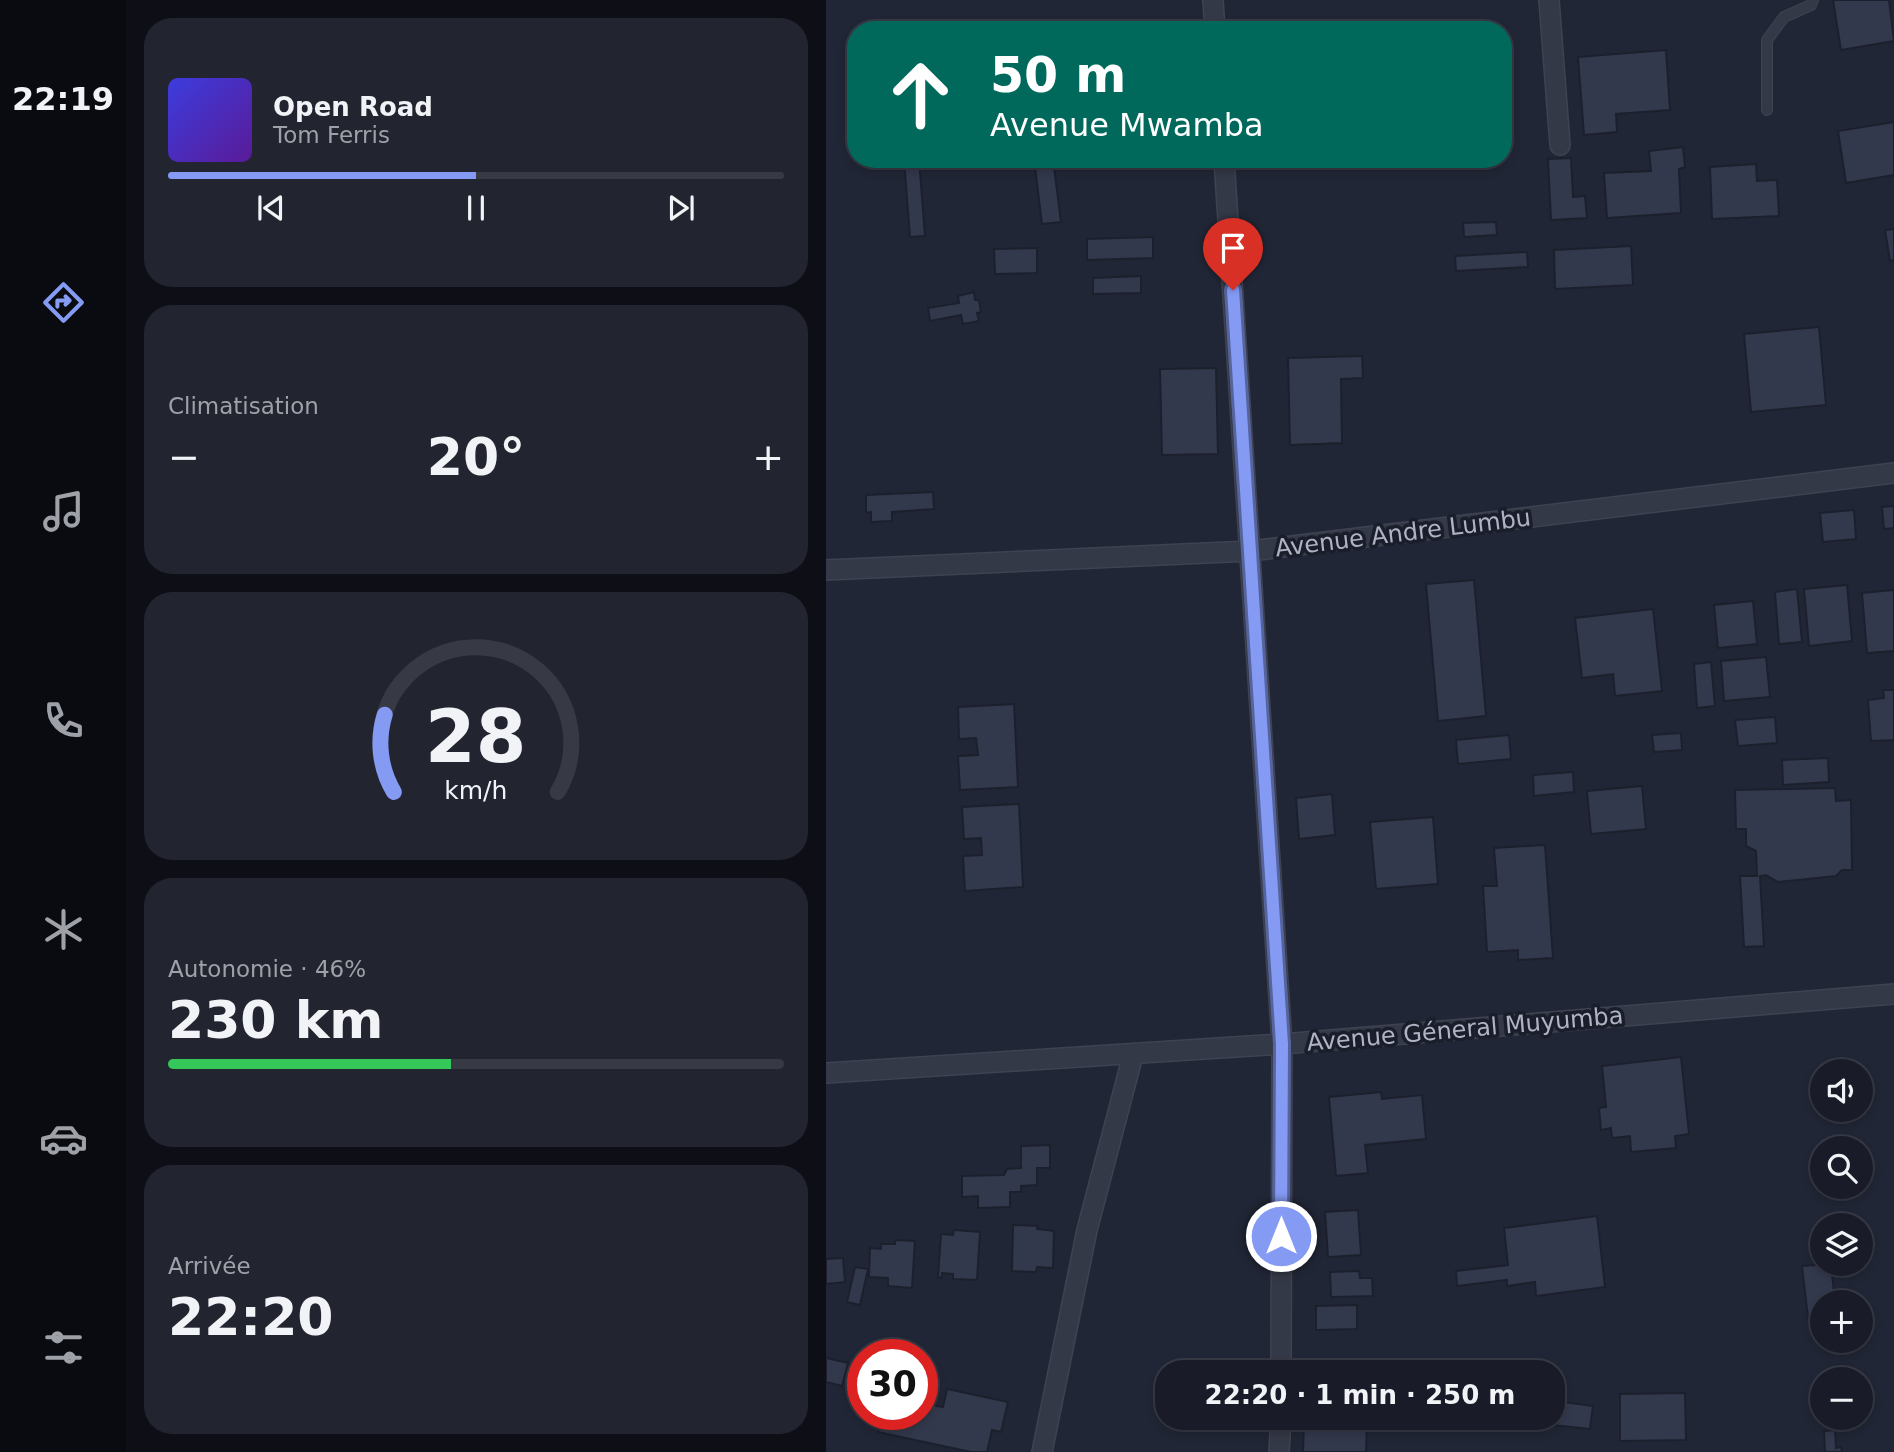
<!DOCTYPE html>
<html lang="fr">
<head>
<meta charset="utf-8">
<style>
	:root { --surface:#191c28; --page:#222530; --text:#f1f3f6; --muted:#9fa1a8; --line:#373a45; --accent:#849af3 }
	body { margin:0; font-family:"DejaVu Sans",sans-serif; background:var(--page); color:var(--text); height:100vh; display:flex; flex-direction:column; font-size:26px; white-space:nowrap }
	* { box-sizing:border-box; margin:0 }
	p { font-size:23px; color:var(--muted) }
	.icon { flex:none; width:38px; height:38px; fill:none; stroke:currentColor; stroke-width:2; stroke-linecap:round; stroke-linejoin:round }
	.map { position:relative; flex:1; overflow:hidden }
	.side { display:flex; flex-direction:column; gap:18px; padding:18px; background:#0e0f16; width:700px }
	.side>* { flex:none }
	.top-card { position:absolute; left:21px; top:21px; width:665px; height:147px; border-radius:28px; box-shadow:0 4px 10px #0003,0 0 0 2px var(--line); background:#00695c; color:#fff; overflow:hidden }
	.controls { position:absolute; left:984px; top:1059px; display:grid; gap:14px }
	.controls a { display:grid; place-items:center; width:63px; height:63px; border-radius:50%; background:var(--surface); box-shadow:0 4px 10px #0003,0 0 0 2px var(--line); font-size:35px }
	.speed { position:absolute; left:21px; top:1339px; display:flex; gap:14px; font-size:35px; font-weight:700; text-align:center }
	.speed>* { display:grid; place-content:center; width:91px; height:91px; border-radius:50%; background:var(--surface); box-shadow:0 4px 10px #0003,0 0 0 2px var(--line); line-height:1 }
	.speed .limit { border:10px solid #d22; background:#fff; color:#111 }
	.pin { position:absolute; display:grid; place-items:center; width:60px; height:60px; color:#fff; margin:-72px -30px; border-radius:50% 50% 50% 0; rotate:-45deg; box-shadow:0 0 7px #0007 }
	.pin .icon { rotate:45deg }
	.me { position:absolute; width:77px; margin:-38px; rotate:0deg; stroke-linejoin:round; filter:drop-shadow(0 0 5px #0008) }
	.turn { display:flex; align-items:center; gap:24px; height:147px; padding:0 28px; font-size:32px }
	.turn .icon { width:91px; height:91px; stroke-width:2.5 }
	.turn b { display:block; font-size:49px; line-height:60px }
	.big { font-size:52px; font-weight:700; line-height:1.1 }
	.side .card { flex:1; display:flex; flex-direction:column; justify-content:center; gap:10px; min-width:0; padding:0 24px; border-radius:28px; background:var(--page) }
	.side .dial { align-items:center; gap:0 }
	.dial svg { height:182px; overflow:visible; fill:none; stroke:var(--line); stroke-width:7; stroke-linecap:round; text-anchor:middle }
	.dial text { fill:var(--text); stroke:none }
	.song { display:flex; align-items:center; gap:21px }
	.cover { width:84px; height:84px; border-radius:10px; background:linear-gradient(135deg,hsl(240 70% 55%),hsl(270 70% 35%)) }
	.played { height:7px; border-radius:4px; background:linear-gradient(90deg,var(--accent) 50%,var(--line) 50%) }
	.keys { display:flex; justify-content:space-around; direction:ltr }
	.heat { display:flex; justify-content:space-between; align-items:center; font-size:38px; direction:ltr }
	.charge { height:10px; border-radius:5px; background:linear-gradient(90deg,#34c759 46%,var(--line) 0) }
	.trip { position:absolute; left:329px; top:1360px; width:410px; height:70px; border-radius:28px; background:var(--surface); box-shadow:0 4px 10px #0003,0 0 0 2px var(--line); font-weight:700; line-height:70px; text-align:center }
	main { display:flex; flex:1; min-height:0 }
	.tab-bar { display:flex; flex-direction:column; width:126px; justify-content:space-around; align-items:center; background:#0a0b10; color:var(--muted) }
	.tab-bar .icon { width:49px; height:49px }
	.tab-bar .current { color:var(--accent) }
	.tab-bar b { font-size:32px; color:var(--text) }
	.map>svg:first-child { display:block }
	.building { fill:#33394d; stroke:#1c202d; stroke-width:2 }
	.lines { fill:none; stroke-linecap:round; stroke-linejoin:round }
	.lane-casing { stroke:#3e4251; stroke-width:12 }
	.street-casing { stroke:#3e4251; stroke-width:22 }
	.lane { stroke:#343947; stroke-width:10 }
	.street { stroke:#343947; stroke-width:19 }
	.route-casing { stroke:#56649e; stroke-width:18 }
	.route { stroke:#849af3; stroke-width:12 }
	.labels { text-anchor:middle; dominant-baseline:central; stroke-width:7; stroke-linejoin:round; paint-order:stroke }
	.street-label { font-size:24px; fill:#afb3c4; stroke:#1a1e2b }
</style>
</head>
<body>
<main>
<nav class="tab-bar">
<b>22:19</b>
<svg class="icon current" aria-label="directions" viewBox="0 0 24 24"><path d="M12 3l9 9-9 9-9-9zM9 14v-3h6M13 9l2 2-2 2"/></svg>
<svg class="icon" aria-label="music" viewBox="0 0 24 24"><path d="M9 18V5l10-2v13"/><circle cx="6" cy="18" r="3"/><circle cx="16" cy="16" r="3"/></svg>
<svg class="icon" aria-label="phone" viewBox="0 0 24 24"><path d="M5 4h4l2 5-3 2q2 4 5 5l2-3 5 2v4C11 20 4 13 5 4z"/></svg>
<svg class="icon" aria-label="climate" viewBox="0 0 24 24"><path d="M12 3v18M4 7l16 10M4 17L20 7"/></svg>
<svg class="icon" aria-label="car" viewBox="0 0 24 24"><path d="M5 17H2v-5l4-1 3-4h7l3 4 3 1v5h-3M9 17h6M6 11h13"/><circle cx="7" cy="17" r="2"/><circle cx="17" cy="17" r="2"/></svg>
<svg class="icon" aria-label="filters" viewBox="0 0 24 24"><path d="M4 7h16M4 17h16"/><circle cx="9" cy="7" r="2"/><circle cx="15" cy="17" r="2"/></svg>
</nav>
<section class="side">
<div class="card">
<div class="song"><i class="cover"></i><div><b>Open Road</b><p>Tom Ferris</p></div></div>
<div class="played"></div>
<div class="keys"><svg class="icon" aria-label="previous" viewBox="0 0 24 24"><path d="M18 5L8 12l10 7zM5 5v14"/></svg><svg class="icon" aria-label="pause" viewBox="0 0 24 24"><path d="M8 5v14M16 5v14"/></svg><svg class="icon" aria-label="next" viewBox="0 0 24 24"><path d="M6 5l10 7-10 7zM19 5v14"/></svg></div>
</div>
<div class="card"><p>Climatisation</p>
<div class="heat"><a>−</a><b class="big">20°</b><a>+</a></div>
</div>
<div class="card dial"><svg viewBox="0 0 100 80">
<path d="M14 69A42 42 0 1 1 86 69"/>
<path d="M14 69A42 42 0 0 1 10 35" stroke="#849af3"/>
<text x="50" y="56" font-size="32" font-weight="700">28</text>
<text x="50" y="72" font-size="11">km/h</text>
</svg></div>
<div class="card"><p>Autonomie · 46%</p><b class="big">230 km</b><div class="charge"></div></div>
<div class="card"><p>Arrivée</p><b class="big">22:20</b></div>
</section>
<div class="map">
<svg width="1068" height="1452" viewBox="0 0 1068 1452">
	<rect width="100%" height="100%" fill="#212636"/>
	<g class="building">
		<path d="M1007 0H1063L1068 41 1015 50Z"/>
		<path d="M840 50 844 110 790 114 791 132 758 135 752 57Z"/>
		<path d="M1068 122V175L1020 183 1012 131Z"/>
		<path d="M857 147 859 167 853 169 855 213 781 218 778 173 825 171 823 151Z"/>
		<path d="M745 158 747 197 759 196 761 218 725 220 722 159Z"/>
		<path d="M78 159H93L99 236 84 237Z"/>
		<path d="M208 159H227L235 222 216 224Z"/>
		<path d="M930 164 931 181 951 180 953 216 886 219 884 167Z"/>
		<path d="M670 222 671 235 638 237 637 223Z"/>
		<path d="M1068 229V260L1064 261 1059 230Z"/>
		<path d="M327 237V258L261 260V239Z"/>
		<path d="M805 246 807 285 729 289 728 250Z"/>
		<path d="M211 248V273L169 274 168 249Z"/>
		<path d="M701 252 702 267 630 271 629 256Z"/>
		<path d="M315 276V293L267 294V278Z"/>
		<path d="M148 292 149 300H153L155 312 151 313 153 321 137 324 135 315 104 321 102 308 133 303 132 296Z"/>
		<path d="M993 327 1000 405 925 412 918 334Z"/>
		<path d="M536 356 537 378 515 379 516 443 464 445 462 358Z"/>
		<path d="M390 368 392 454 336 455 334 369Z"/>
		<path d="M107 492 108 509 66 512V521L45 522V512L40 513V495Z"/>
		<path d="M1068 506V528L1058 529 1056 507Z"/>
		<path d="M1028 510 1030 539 997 542 994 513Z"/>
		<path d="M648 580 660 716 612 721 600 584Z"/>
		<path d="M1021 585 1026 641 983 646 978 589Z"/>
		<path d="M971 589 976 642 953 644 949 592Z"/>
		<path d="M1068 590V651L1041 653 1036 593Z"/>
		<path d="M927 601 931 644 892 648 888 605Z"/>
		<path d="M827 609 836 691 789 696 787 674 756 678 749 618Z"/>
		<path d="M940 657 944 697 898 701 895 661Z"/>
		<path d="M885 662 889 706 871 708 868 664Z"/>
		<path d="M1057 690H1068V740L1045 741 1042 700 1058 698Z"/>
		<path d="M188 704 192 787 134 790 132 756 152 755 150 738 133 739 132 707Z"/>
		<path d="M949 717 951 743 912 746 909 720Z"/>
		<path d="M855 733 856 750 828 752 826 735Z"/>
		<path d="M683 735 685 759 632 764 630 740Z"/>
		<path d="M1002 758 1003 782 957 785 956 760Z"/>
		<path d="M747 772 748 792 708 796 707 775Z"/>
		<path d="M816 786 820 829 765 834 761 791Z"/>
		<path d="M1009 788 1010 801 1025 800 1026 870H1016L1010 876 952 882 940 875 934 876 938 946 918 947 914 876H931L930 851 920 846V829H910L909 790Z"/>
		<path d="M506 794 509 835 473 839 470 798Z"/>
		<path d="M193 804 197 887 139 891 137 856 156 855 155 838 138 839 136 807Z"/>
		<path d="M607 817 612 884 550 889 544 822Z"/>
		<path d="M719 845 727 958 692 960V950L661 952 657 886H671L668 848Z"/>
		<path d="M855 1057 863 1134 849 1136 850 1148 805 1152 804 1136 786 1138 785 1128 775 1130 773 1108 780 1107 776 1066Z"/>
		<path d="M555 1092 556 1099 596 1095 600 1139 539 1145 542 1173 510 1176 503 1097Z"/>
		<path d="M224 1145V1168H211V1185L195 1186V1192H184V1207L152 1208V1196L136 1197V1176L178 1175 181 1169 195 1168V1146Z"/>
		<path d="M532 1210 535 1255 502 1257 499 1212Z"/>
		<path d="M771 1216 779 1287 710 1296 709 1282 681 1286V1280L631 1286 630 1271 682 1265 678 1228Z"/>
		<path d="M187 1225 212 1226 211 1229 228 1231 227 1268 211 1267 210 1272 186 1271Z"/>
		<path d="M128 1230 154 1232 151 1280 127 1279V1274L116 1273V1278L112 1277 115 1234 127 1235Z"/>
		<path d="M69 1240 89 1241 86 1288 62 1286V1278L43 1277 44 1248 55 1249V1244H69Z"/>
		<path d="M17 1258 19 1282 0 1284V1259Z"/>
		<path d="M1005 1264 1009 1302H996V1316L982 1318 976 1266Z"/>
		<path d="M29 1267 42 1269 34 1305 21 1302Z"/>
		<path d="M533 1271 534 1278H546L547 1296 505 1297 504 1272Z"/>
		<path d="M531 1305V1329L490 1330V1306Z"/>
		<path d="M0 1358 22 1363 16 1386 0 1382Z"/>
		<path d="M31 1375 37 1377V1392L34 1401 24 1398Z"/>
		<path d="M121 1389 182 1402 175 1432 166 1430 161 1452H145L52 1432 56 1414H96V1403L117 1407Z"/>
		<path d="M859 1393 860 1440 794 1441V1394Z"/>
		<path d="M730 1401 767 1406 764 1429 727 1425Z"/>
		<path d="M478 1421 541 1423 540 1452H477Z"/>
		<path d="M1009 1430 1010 1448 1015 1447 1016 1452H999L998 1431Z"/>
	</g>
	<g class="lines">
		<defs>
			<path id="lane" d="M941 110V40L958 17 985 5 987 0"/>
			<g id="street">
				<path d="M387 0 389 30"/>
				<path d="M723 0 734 145"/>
				<path d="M398 159 456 1044 455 1372"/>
				<path d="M0 570 425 551 1068 473"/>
				<path d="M0 1073 456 1044 1068 994"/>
				<path d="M216 1452 261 1230 307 1055"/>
				<path d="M453 1452 455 1418"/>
			</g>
		</defs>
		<use href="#lane" class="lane-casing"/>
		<use href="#street" class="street-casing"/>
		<use href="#lane" class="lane"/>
		<use href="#street" class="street"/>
	</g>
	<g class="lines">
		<defs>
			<path id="route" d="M407 290 456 1044 455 1236"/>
		</defs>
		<use href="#route" class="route-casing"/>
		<use href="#route" class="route"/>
	</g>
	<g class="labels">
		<g class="street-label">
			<text transform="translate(577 533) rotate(-7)">Avenue Andre Lumbu</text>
			<text transform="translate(639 1029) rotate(-5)">Avenue Géneral Muyumba</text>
		</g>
	</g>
</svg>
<div class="controls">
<a><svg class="icon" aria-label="sound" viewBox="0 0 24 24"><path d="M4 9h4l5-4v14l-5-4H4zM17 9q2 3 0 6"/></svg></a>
<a><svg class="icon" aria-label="search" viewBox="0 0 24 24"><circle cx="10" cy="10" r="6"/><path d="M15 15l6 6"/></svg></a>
<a><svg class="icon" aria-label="layers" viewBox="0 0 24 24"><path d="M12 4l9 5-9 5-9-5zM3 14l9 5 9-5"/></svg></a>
<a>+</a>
<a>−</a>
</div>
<div class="speed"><div class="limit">30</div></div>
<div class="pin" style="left:407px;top:290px;background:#d93025"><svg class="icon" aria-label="arrive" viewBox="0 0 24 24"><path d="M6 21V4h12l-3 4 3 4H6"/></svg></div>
<svg class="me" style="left:455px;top:1236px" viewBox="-20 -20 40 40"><circle r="17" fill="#849af3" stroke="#fff" stroke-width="3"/><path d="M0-11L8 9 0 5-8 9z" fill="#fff"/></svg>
<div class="trip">22:20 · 1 min · 250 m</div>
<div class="top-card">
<div class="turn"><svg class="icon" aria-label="ahead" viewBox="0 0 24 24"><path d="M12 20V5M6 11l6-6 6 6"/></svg><div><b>50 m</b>Avenue Mwamba</div></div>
</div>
</div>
</main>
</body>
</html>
